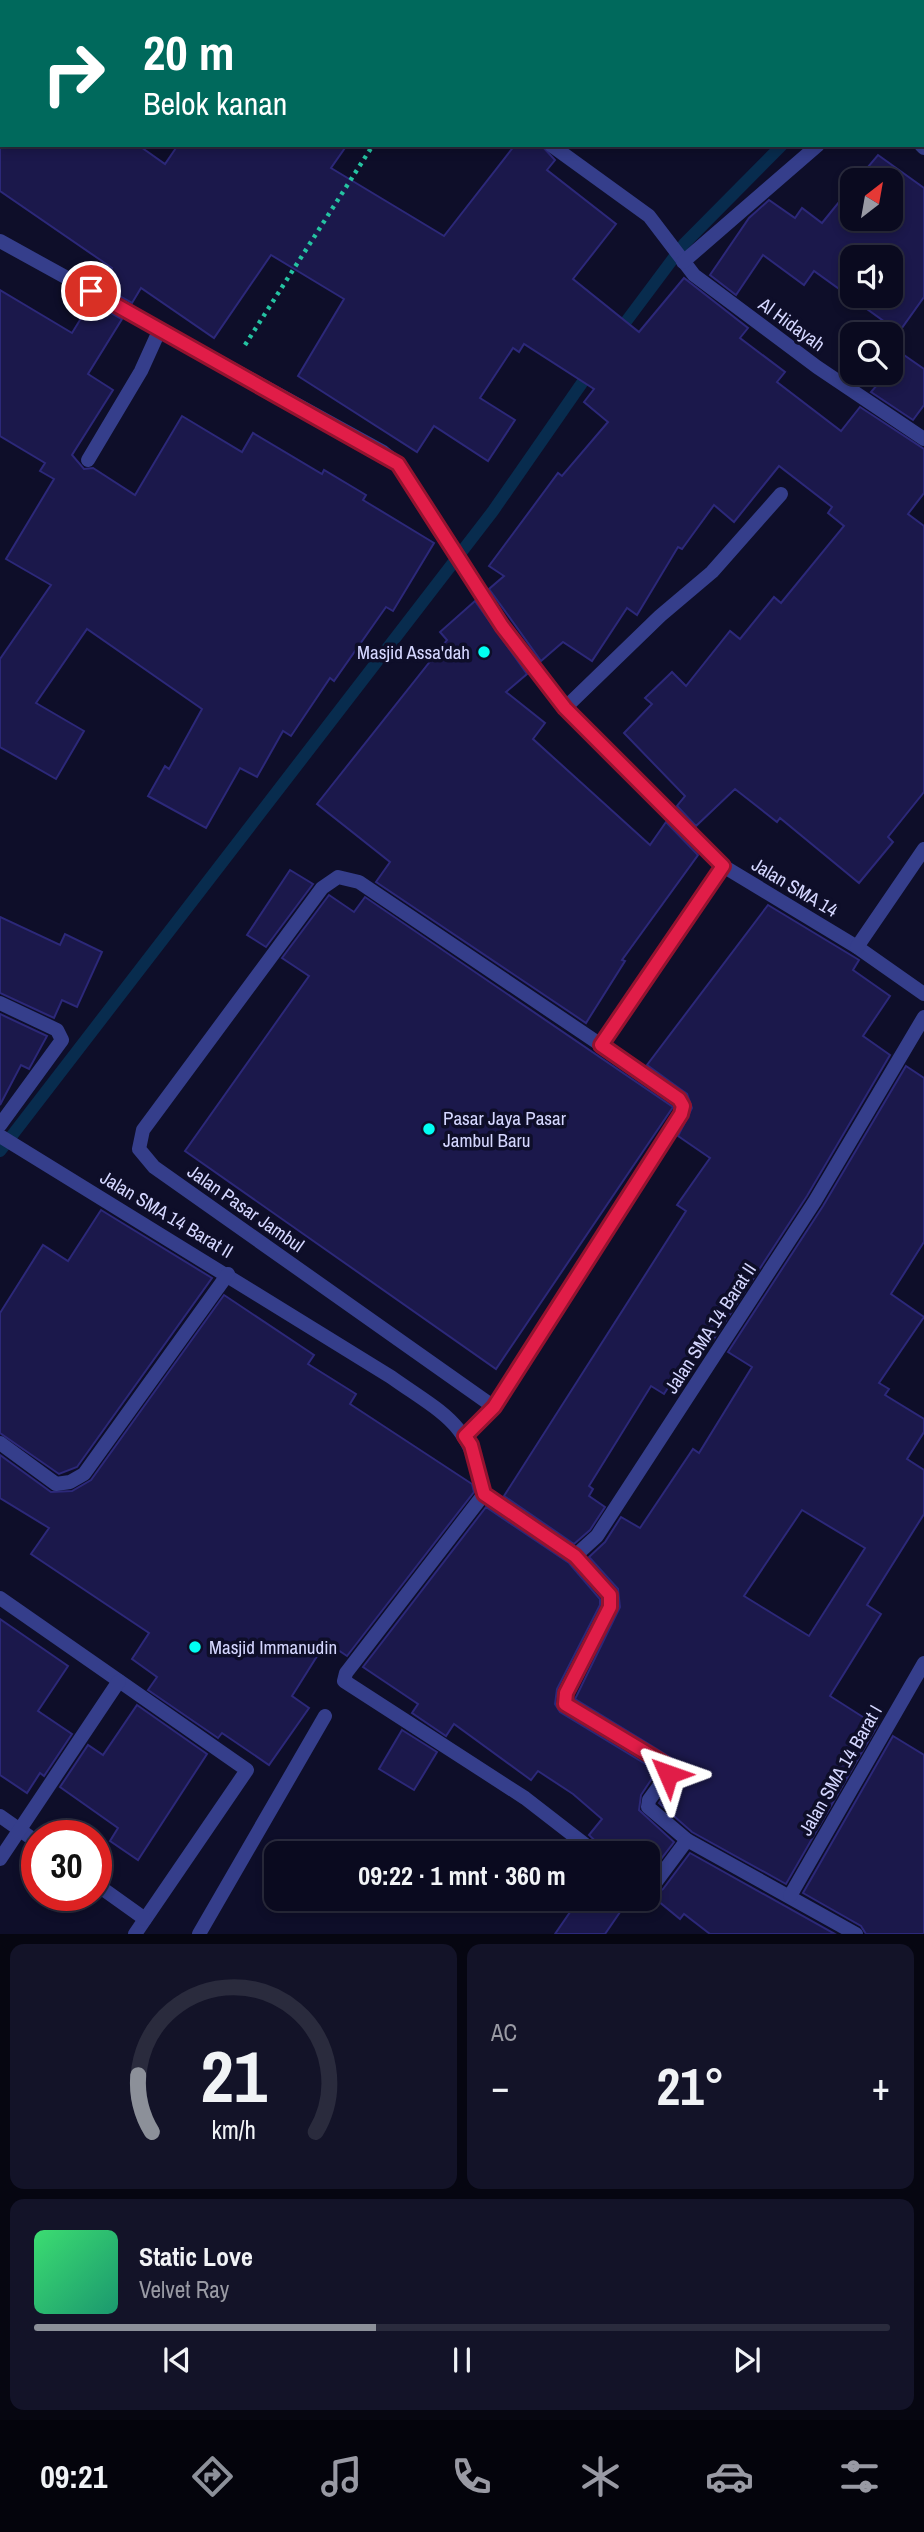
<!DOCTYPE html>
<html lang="id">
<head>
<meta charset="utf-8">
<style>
	:root { --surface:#0a0a1f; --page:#131328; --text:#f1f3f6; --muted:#999aa4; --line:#2a2b3d; --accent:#8c9099 }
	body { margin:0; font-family:"Archivo Narrow",sans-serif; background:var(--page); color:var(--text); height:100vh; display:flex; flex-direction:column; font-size:26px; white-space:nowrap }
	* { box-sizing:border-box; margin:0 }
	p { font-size:23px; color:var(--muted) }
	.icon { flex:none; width:38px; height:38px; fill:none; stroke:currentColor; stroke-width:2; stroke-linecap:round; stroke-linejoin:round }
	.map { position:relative; height:1934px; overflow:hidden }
	.side { display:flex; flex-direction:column; gap:10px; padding:10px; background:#060611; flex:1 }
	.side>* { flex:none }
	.hud { position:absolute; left:0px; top:0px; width:924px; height:147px; box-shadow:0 4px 10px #0003,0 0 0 2px var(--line); background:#00695c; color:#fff; overflow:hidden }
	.needle { width:46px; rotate:31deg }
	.fabs { position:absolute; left:840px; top:168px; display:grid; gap:14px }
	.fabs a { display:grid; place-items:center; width:63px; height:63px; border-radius:14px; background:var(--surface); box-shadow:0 4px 10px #0003,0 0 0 2px var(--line); font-size:35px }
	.speed { position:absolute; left:21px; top:1820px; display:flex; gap:14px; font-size:35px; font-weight:700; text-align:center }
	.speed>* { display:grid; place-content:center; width:91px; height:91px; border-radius:50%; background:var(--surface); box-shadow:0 4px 10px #0003,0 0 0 2px var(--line); line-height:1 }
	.speed .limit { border:10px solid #d22; background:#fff; color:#111 }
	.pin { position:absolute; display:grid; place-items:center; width:60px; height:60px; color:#fff; margin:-30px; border:4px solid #fff; border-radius:50%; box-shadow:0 2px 7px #0007 }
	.me { position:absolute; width:77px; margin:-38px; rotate:313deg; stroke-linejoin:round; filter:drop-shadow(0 0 5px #0008) }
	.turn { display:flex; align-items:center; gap:24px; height:147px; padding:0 28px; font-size:32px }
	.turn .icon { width:91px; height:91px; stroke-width:2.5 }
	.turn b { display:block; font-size:49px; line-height:60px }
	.big { font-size:52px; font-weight:800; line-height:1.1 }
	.side .card { flex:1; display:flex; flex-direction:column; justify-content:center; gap:10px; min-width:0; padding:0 24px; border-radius:14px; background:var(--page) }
	.side .dial { align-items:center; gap:0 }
	.dial svg { height:182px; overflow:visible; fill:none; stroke:var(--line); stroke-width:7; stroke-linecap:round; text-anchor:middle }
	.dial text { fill:var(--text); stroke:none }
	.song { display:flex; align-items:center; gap:21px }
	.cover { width:84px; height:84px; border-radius:10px; background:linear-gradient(135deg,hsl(140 70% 55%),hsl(160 70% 35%)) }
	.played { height:7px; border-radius:4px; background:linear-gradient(90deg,var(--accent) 40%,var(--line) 40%) }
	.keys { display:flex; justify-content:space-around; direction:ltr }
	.heat { display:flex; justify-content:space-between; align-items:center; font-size:38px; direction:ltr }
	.side .tiles { flex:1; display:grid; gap:10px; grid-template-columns:1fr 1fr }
	.card:last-child { grid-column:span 2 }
	.trip { position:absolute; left:264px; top:1841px; width:396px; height:70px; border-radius:14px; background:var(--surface); box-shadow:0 4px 10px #0003,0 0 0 2px var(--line); font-weight:800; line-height:70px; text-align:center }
	.menu { display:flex; height:112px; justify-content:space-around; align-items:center; background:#04040c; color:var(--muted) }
	.menu .icon { width:49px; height:49px }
	.menu .on { color:var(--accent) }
	.menu b { font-size:32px; color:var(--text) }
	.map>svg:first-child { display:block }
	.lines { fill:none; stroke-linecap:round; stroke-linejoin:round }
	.stream { stroke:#082c4e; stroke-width:12 }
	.building { fill:#1b184b; stroke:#2c2879; stroke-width:2; fill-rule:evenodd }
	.path { stroke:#25c3a2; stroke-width:4.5; stroke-dasharray:3.5 5; stroke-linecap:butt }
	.lane { stroke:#353e8b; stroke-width:14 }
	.street { stroke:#353e8b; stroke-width:14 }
	.route-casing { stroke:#92132f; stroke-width:18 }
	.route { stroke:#e11d48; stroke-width:12 }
	.poi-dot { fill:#01fff3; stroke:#0e0e29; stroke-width:2.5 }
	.labels { text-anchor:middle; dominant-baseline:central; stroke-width:7; stroke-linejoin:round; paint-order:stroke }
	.street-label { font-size:19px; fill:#d5d7ff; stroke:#0e0e29 }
	.poi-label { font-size:19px; fill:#d5d7ff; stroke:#0e0e29; text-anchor:start }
</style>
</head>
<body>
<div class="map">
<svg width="924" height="1934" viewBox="0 0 924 1934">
	<rect width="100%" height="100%" fill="#0e0e29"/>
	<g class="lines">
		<g class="stream">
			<path d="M905 2 907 0"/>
			<path d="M616 335 684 244 782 145"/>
			<path d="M0 1151 493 511 591 370"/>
		</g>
	</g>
	<g class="building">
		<path d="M0 145H138L165 164 178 145H347L331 168 444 236 515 145 542 146 555 160 547 170 616 224 573 279 639 332 684 278 748 328 740 338 785 372 777 382 841 431 860 407 924 449V493L908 514 924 526V792L888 837 893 842 859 883 780 818 777 822 735 789 696 826 677 806 685 796 624 733 652 704 645 698 672 672 686 686 730 631 740 639 774 597 781 603 844 526 828 513 832 507 779 466 734 522 714 505 682 549 678 547 637 615 627 608 592 661 563 642 541 661 489 589 504 576 489 566 558 473 562 476 608 422 584 402 594 389 524 344 519 352 513 348 480 398 515 420 488 461 434 426 417 452 298 376 344 299 271 255 214 338 141 288 132 303 101 286 112 268 0 191Z"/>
		<path d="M878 155 924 188V297L899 332 814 271 804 285 763 255 736 295 710 275 749 218 769 200 795 218 802 208 822 223 852 186V219H891V180H857ZM852 257H891V296H852Z"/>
		<path d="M0 290 72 333 91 302 122 319 88 374 113 390 72 455 84 469 93 468 135 495 182 416 242 452 253 433 322 474 324 470 366 495 363 500 434 543 393 611 386 607 334 681 330 678 291 736 283 731 257 777 240 768 206 828 148 796 165 766 169 769 202 709 87 629 36 703 84 731 56 779 0 747V659L51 585 6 559 54 479 40 471 45 463 0 436Z"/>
		<path d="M891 346 924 369V405L913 420 871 392 878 384 863 373H891Z"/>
		<path d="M475 601 527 674 506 692 545 723 533 739 650 845 666 822 698 855 622 960 625 961 586 1023 376 882 390 862 317 804 447 640 440 632Z"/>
		<path d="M290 870 313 884 266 947 247 935Z"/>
		<path d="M329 895 354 912 365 897 673 1107 496 1369 185 1151 309 976 282 958Z"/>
		<path d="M768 905 859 960 853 970 890 996 863 1036 890 1055 807 1196 712 1342 701 1336 664 1394 651 1386 589 1486 593 1489 589 1496 605 1507 590 1530 574 1544 504 1496 686 1211 677 1205 710 1158 678 1136 692 1108 687 1094 647 1065Z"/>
		<path d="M0 917 60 945 65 934 102 952 77 1007 62 1000 54 1018 0 993Z"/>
		<path d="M0 1014 47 1036 29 1069 21 1065 0 1105Z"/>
		<path d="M906 1066 924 1078V1242L891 1294 924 1317 879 1383 889 1389 885 1395 924 1419V1432L907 1459 924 1470V1514L867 1605 881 1614 830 1696 877 1726 786 1884 692 1832 659 1803 677 1776 673 1759 575 1699 620 1607 618 1589 589 1557 605 1542 621 1517 640 1528 693 1449 699 1453 752 1367 728 1352 823 1206ZM802 1510 865 1548 809 1636 744 1596Z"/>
		<path d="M101 1210 212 1278 77 1467 59 1474 0 1433V1313L43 1245 68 1261Z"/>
		<path d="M224 1295 314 1355 308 1364 356 1394 350 1404 472 1484 474 1492 347 1656 326 1642 292 1696 309 1708 269 1765 222 1733 218 1738 148 1690 157 1677 132 1659 149 1633 31 1554 49 1528 0 1498V1455L51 1492 72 1491 91 1480Z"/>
		<path d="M486 1507 569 1563 600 1599V1605L557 1689 555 1704 560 1712 657 1771 641 1795 639 1810 674 1842 648 1876V1853H608L589 1835 602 1819 573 1794 538 1771 531 1780 454 1724 446 1736 412 1713 418 1704 363 1667Z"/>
		<path d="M0 1619 68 1666 38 1711 72 1734 44 1776 40 1773 27 1793 0 1775Z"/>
		<path d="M137 1705 207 1754 138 1860 110 1841 118 1828 60 1787 88 1745 103 1755Z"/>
		<path d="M402 1730 437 1752 414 1790 379 1769Z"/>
		<path d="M893 1736 924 1755V1934H866L861 1926 803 1893Z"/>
		<path d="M690 1853 835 1934H710L684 1914 680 1919 652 1896 663 1889Z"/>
		<path d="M579 1899H629L605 1934H555Z"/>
	</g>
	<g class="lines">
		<path class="path" d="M245 345 373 145"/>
		<g class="lane">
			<path d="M601 1045 359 882 338 877 322 888 143 1130 139 1149 154 1167 494 1407 681 1114 683 1106 679 1099 601 1045 723 866"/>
			<path d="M465 1436 494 1407"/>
			<path d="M199 1934 325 1716"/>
		</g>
		<g class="street">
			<path d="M338 0 341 2"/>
			<path d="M922 22 924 19"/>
			<path d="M551 145 649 216 694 275 817 367 924 439"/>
			<path d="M921 145 924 148"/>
			<path d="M0 241 383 452 398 464 502 626 565 708 723 866 857 947 924 994"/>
			<path d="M683 262 818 145"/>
			<path d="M88 460 141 371 160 329"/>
			<path d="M565 708 660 616 712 572 781 494"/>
			<path d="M857 947 924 849"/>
			<path d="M0 1003 57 1030 62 1040 0 1125"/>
			<path d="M0 1136 391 1377C446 1416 470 1422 484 1494L346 1673 344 1681 525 1798 596 1853"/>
			<path d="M0 1443 56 1484 70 1482 84 1474 228 1274"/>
			<path d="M484 1494 575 1556 597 1536 815 1201 924 1017"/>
			<path d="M575 1556 610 1595V1607L566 1693 565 1704 666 1765 668 1774 649 1800 648 1807 687 1840"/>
			<path d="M0 1598 247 1770 135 1934"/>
			<path d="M0 1816 37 1842"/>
			<path d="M0 1859 119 1681"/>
			<path d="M96 1884 145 1919"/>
			<path d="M648 1887 655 1883 687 1840 856 1934"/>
			<path d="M790 1896 924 1663"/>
		</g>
	</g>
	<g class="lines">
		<defs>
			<path id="route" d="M91 291 398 464 502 626 565 708 723 866 601 1045 679 1099 683 1106 681 1114 494 1407 465 1436 471 1445 484 1494 575 1556 610 1595V1607L566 1693 565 1704 660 1761 666 1765 668 1774"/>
		</defs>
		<use href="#route" class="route-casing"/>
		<use href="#route" class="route"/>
	</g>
	<g class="poi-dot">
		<circle cx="484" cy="652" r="7"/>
		<circle cx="429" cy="1129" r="7"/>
		<circle cx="195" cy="1647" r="7"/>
	</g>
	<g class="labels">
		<g class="street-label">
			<text transform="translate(792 324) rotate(36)">Al Hidayah</text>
			<text transform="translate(795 887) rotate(31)">Jalan SMA 14</text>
			<text transform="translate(246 1208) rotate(35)">Jalan Pasar Jambul</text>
			<text transform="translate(167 1214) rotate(31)">Jalan SMA 14 Barat II</text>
			<text transform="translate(710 1328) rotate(-57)">Jalan SMA 14 Barat II</text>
			<text transform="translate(840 1770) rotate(-60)">Jalan SMA 14 Barat I</text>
		</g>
		<g class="poi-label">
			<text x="470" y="652" text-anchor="end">Masjid Assa'dah</text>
			<text x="443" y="1118">Pasar Jaya Pasar<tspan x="443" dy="22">Jambul Baru</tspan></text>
			<text x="209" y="1647">Masjid Immanudin</text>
		</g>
	</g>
</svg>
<div class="fabs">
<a><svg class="needle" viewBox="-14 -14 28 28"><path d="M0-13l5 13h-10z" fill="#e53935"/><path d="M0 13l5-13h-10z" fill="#999aa4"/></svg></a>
<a><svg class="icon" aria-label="sound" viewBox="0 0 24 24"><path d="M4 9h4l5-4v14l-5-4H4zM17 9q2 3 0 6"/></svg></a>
<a><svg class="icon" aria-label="search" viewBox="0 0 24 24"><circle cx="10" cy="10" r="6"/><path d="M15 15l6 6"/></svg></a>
</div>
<div class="speed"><div class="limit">30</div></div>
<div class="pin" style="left:91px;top:291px;background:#d93025"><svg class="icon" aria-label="arrive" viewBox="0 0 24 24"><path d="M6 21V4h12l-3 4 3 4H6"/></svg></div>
<svg class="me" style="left:668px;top:1774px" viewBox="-20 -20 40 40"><path d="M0-17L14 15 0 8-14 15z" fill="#e11d48" stroke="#fff" stroke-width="4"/></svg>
<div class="trip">09:22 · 1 mnt · 360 m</div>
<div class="hud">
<div class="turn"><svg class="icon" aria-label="right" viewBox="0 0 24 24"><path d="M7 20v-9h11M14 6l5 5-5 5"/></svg><div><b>20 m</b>Belok kanan</div></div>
</div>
</div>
<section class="side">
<div class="tiles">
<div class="card dial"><svg viewBox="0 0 100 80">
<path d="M14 69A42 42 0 1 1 86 69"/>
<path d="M14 69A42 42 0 0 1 8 44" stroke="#8c9099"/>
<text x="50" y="56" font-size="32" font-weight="700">21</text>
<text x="50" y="72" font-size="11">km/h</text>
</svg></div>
<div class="card"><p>AC</p>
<div class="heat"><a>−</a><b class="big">21°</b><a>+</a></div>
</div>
<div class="card">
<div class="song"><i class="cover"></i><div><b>Static Love</b><p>Velvet Ray</p></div></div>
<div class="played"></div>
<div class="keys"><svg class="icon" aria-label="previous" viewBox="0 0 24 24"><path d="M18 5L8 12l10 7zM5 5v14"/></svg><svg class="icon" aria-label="pause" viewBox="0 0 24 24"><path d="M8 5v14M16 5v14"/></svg><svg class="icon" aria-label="next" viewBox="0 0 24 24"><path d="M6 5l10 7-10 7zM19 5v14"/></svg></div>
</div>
</div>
</section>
<nav class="menu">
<b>09:21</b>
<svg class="icon on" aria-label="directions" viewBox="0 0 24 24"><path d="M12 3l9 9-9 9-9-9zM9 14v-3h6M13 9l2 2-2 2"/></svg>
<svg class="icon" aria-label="music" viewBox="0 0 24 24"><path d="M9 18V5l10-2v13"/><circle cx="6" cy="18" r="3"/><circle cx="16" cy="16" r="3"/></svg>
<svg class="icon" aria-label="phone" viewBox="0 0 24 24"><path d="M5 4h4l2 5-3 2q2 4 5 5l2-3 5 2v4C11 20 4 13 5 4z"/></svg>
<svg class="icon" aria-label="climate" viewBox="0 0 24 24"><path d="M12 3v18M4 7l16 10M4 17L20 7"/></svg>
<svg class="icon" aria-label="car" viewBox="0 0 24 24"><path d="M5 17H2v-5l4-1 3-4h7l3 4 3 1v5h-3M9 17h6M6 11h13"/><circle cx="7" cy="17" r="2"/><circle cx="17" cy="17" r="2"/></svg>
<svg class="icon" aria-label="filters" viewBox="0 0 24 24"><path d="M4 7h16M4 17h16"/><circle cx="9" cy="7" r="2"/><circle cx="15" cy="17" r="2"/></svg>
</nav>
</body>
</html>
